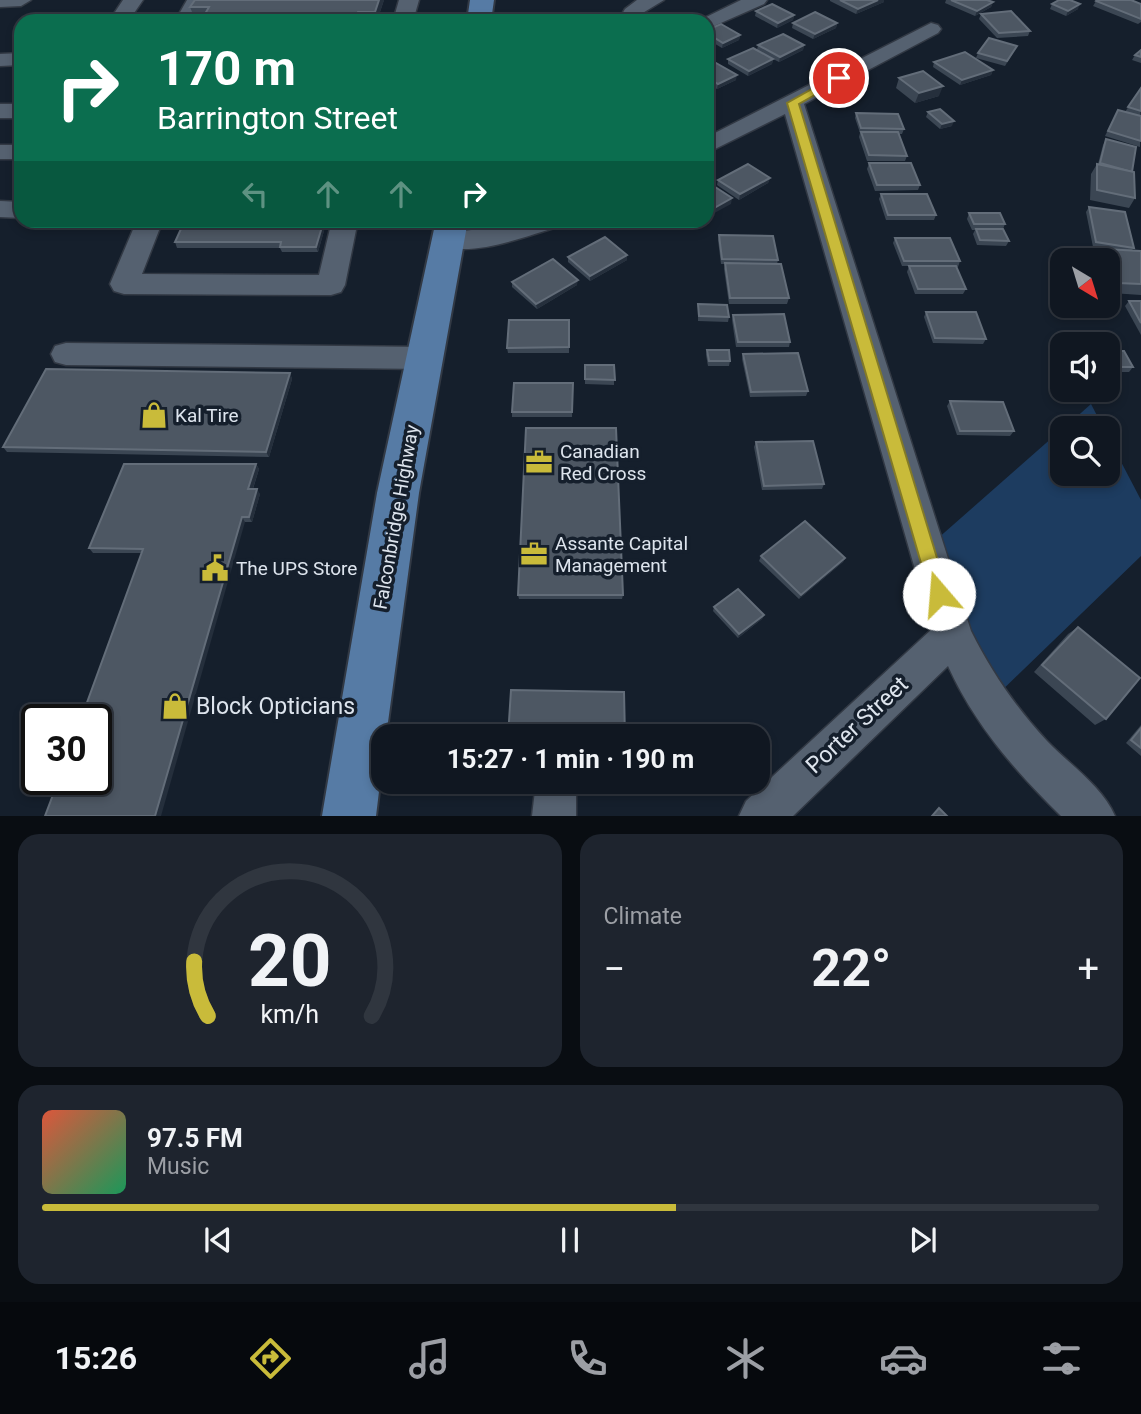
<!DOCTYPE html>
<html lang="en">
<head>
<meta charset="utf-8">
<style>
	:root { --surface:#101721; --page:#1e242e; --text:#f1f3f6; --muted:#9c9fa5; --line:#30363f; --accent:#c9bb3a }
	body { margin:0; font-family:Roboto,sans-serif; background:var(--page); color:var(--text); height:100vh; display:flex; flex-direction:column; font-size:26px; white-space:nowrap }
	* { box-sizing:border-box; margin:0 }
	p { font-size:23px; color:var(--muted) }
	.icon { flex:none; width:38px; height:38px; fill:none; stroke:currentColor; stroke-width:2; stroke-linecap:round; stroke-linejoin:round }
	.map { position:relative; height:816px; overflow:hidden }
	.side { display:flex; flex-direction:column; gap:18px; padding:18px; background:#090d12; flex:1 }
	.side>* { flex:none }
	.hud { position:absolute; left:14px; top:14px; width:700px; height:214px; border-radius:21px; box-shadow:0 4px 10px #0003,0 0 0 2px var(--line); background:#0b6e4f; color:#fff; overflow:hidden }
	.needle { width:46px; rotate:142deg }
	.buttons { position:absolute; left:1050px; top:248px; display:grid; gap:14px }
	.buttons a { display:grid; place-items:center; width:70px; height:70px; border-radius:14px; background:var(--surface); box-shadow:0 4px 10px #0003,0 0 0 2px var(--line); font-size:35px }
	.speed { position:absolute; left:21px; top:704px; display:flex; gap:14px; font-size:35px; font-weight:700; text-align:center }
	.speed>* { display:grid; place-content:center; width:91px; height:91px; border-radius:50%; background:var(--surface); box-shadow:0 4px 10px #0003,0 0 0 2px var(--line); line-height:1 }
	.speed .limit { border:4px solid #111; border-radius:10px; background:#fff; color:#111 }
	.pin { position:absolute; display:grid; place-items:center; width:60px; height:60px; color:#fff; margin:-30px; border:4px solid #fff; border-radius:50%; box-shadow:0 2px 7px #0007 }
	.me { position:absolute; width:77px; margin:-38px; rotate:342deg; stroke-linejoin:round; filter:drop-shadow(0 0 5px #0008) }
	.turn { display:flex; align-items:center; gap:24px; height:147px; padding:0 28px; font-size:32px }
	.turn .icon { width:91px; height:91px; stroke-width:2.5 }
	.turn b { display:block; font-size:49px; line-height:60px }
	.lanes { display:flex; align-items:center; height:66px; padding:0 28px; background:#0003; justify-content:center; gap:35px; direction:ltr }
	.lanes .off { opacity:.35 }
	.big { font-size:52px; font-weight:700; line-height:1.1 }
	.side .tile { flex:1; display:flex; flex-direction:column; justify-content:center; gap:10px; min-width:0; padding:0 24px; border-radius:21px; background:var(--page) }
	.side .dial { align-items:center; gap:0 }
	.dial svg { height:182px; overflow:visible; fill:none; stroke:var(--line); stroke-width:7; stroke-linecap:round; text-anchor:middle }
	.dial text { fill:var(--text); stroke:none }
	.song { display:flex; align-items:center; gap:21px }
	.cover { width:84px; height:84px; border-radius:10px; background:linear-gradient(135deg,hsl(10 70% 55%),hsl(150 70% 35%)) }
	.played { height:7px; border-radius:4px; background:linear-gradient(90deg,var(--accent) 60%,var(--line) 60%) }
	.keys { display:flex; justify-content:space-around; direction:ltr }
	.heat { display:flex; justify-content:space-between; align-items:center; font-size:38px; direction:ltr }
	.side .tiles { flex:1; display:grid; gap:18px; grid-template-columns:1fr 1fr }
	.tile:last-child { grid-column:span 2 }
	.trip { position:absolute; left:371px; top:724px; width:399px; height:70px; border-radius:21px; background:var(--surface); box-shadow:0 4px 10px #0003,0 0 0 2px var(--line); font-weight:700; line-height:70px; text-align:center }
	.menu { display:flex; height:112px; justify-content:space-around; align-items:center; background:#06090d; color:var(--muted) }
	.menu .icon { width:49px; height:49px }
	.menu .current { color:var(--accent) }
	.menu b { font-size:32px; color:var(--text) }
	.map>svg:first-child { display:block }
	.green { fill:#1d3c60 }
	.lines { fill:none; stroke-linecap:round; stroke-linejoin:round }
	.minor-casing { stroke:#323944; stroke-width:3 }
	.major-casing { stroke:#323944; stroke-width:4 }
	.minor { fill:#556170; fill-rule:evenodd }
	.major { fill:#567ba5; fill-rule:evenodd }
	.wall { fill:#3b4653 }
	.shaded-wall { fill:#252f3c }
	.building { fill:#4d5763; stroke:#636d79; stroke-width:2 }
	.route { fill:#c9bb3a; stroke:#837a26; stroke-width:2 }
	.labels { text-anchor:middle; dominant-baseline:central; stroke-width:7; stroke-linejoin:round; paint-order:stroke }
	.poi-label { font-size:19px; fill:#dde4ed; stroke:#151f2c; text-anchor:start }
	.street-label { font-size:19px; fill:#dde4ed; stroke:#151f2c }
	.near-poi-label { font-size:23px; fill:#dde4ed; stroke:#151f2c; text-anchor:start }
	.near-street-label { font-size:23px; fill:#dde4ed; stroke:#151f2c }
</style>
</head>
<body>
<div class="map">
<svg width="1141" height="816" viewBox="0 0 1141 816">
	<rect width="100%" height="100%" fill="#151f2c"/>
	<g class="green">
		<path d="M1091 404 1104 429H1063Z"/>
		<path d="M1062 429V474H1108V437L1141 500V556L992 700 928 547Z"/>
	</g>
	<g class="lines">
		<defs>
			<g id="minor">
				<path d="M0 0H31L21 6 0 7Z"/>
				<path d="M123 0H143L132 16 125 18 115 12Z"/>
				<path d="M187 0H207L195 21H175Z"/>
				<path d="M399 0H419L413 21H393Z"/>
				<path d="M637 0H664L641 14 638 21H618L625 9Z"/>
				<path d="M741 0H767L764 4 714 26 707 28V21H698Z"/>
				<path d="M931 23 938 25 941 29 938 33 804 104 971 631C991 671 1016 708 1047 741 1069 764 1102 786 1115 816H1061C1016 772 974 724 948 666L793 816H739L746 801 932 629 785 114 707 153V137Z"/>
				<path d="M21 53V65L0 66V54Z"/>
				<rect x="0" y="104" width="21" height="14"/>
				<rect x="0" y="145" width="21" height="14"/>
				<path d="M0 201 21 202V218L0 217Z"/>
				<path d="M137 220H163L142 274 319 275 332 220H358L345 285 341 292 331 295 124 294 114 291 110 284Z"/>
				<path d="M517 220H565L561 226C525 236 477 257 440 246L436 240 440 234 487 228Z"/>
				<path d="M66 343 425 347 436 350 440 358 436 366 425 369 66 365 55 362 51 354 55 346Z"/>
				<path d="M536 782H574L576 789V816H532Z"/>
			</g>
			<g id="major">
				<path d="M470 0H494L491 21H467Z"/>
				<path d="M436 220H468L419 493 386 737H383V759L376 816H322L377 493Z"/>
			</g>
		</defs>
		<use href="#minor" class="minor-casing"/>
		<use href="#major" class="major-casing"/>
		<use href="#minor" class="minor"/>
		<use href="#major" class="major"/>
	</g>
	<g class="wall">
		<path d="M384 0 377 21H201L203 17H194L190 7Z"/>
		<path d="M830 0H884V2L856 14 830 1Z"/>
		<path d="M946 0H987L993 2 991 7 975 16 945 3Z"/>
		<path d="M1096 1 1141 4V22L1138 24 1093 6Z"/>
		<path d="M1052 4 1078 9 1066 16 1050 9Z"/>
		<path d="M756 11 794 15 793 20 777 28 755 16Z"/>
		<path d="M981 14 1030 31 1028 36 997 38 979 19Z"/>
		<path d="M793 23H837L836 28 813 39 792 28Z"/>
		<path d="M707 30 740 35 739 40 722 48 707 39Z"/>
		<path d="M758 45H804L803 50 779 62 773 59 772 64 748 76 728 64V59L757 50Z"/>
		<path d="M1017 46 1005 66 976 58 978 53Z"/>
		<path d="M1141 50V63L1132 60 1135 55Z"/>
		<path d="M707 60 736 80 717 89 709 84 707 93Z"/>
		<path d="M934 62 993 70 991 75 960 85 933 67Z"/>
		<path d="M899 78 939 96 915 103 896 88Z"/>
		<path d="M1141 88 1140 147 1105 136 1118 110 1125 112Z"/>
		<path d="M928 112 952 126 940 129 926 117Z"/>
		<path d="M856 113 904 129 902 134H898L907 156 905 161H867L859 137 860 133 855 118Z"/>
		<path d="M1106 139 1132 171 1135 198 1129 208 1090 200 1091 174 1097 164H1098L1103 145Z"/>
		<path d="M869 163 920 185 918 190 875 191 867 169Z"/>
		<path d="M770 178 768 183 739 200 717 185 718 180Z"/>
		<path d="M881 194 936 215 934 220H886L879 199Z"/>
		<path d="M1089 207 1134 248 1132 250 1141 251V295L1111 293 1108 285V261H1098L1097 259 1104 249 1093 247 1086 212Z"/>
		<path d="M969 213 1005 224 1003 229 1009 241 1006 246 977 245 973 234 975 230H972L967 219Z"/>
		<path d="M185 220H327L318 252H282L280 248H177L175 242Z"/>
		<path d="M719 235 778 260 777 264 789 298 787 304H729L724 269 725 264H721L718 240Z"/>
		<path d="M895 238 960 261 958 267H956L966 289 963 294H915L907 272 909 266H912H902L893 243Z"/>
		<path d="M627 255V260L590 281 568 262V257Z"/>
		<path d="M512 282 577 285 537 309 512 287Z"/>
		<path d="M1129 301H1141V335L1125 306Z"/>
		<path d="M698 304 729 317 728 322 698 321Z"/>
		<path d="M926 312 986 339 983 344 933 343 924 317Z"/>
		<path d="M733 315 790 342 789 347H736L732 320Z"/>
		<path d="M569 320V353H508L507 348Z"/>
		<path d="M707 350 730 361 729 366H708L706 355Z"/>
		<path d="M1108 351 1133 367 1129 372H1108Z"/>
		<path d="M743 354 808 391 806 396 750 397 742 359Z"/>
		<path d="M585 365H614V385L585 384Z"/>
		<path d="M290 373 292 379 269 457 7 452 3 447Z"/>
		<path d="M573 383 572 417H512V412Z"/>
		<path d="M950 401 1014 431 1010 436 957 435 947 406Z"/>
		<path d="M756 442 824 484 822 489 762 490 754 447Z"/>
		<path d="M256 464 259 469 253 489 260 494 252 522H245L142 553H93L89 548Z"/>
		<path d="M761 556 845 558 843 562 799 599 759 561Z"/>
		<path d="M518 595H623L622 599H519Z"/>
		<path d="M714 607 764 615 762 619 738 638 713 611Z"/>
		<path d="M1078 627 1106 719 1095 725 1034 672 1068 634Z"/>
		<path d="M1141 725V756L1126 743Z"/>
	</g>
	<g class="shaded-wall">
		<path d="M379 0H384L377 21 375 12Z"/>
		<path d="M878 0H884V2L856 14 858 9Z"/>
		<path d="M993 2 991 7 975 16 977 11Z"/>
		<path d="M1080 4 1078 9 1066 16 1068 11Z"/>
		<path d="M358 12 360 21H355Z"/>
		<path d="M794 15 793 20 777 28 778 23Z"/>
		<path d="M837 23 836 28 813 39 815 34Z"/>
		<path d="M740 35 739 40 722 48 723 43Z"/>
		<path d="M804 45 803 50 779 62 780 57Z"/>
		<path d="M773 59 772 64 748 76 749 71Z"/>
		<path d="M993 70 991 75 960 85 962 80Z"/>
		<path d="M737 75 736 80 717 89 718 84Z"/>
		<path d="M943 86 939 96 915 103 919 93Z"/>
		<path d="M954 121 952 126 940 129 942 124Z"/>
		<path d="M770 178 768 183 739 200 740 194Z"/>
		<path d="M732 198 731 204 707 217V212Z"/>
		<path d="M324 220H327L318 252 316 247Z"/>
		<path d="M627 255V260L590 281V276Z"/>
		<path d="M578 280 577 285 537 309 536 304Z"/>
		<path d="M290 373 292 379 269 457 266 452Z"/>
		<path d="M256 464 259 469 251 494 248 489Z"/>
		<path d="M257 489 260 494 252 522 249 517Z"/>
		<path d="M242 517 245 522 161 816H155Z"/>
		<path d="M845 558 843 562 799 599 801 595Z"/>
		<path d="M764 615 762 619 738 638 739 634Z"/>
	</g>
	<g class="building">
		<path d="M195 0H379L375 12H358L355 21H201L209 7H190Z"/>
		<path d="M840 0H878L858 9Z"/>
		<path d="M951 0H987L993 2 977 11Z"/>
		<path d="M1059 0H1070L1080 4 1068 11 1052 4Z"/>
		<path d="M1097 0H1131L1141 4V19L1096 1Z"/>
		<path d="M772 4 794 15 778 23 756 11Z"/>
		<path d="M1011 11 1030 31 999 33 981 14Z"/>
		<path d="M815 12 837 23 815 34 793 23Z"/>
		<path d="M721 24 740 35 723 43 707 33V30Z"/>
		<path d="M783 34 804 45 780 57 758 45Z"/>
		<path d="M989 38 1017 46 1007 61 978 53Z"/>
		<path d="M753 48 773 59 749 71 728 59Z"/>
		<path d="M1141 50V57L1135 55Z"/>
		<path d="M965 52 993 70 962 80 934 62Z"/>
		<path d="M709 59 737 75 718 84 707 77V60Z"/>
		<path d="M923 71 943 86 919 93 899 78Z"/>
		<path d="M1141 88V111L1128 107Z"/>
		<path d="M940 109 954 121 942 124 928 112Z"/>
		<path d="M1118 110 1141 116V141L1108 131Z"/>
		<path d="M856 113 898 114 904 129 861 128Z"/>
		<path d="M861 132H898L907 156 869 155Z"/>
		<path d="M1106 139 1136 147 1132 172 1100 163Z"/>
		<path d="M869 163H911L920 185H877Z"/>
		<path d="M748 164 770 178 740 194 718 180Z"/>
		<path d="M1097 164 1134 172 1135 198 1097 190Z"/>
		<path d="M709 183 732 198 707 212V184Z"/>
		<path d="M881 194H927L936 215H888Z"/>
		<path d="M1089 207 1125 212 1134 248 1096 242Z"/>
		<path d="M969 213H1000L1005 224H974Z"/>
		<path d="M185 220H324L316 247H280L281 242H175Z"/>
		<path d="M976 229H1003L1009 241 980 240Z"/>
		<path d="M719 235 773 236 778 260 722 259Z"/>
		<path d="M605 237 627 255 590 276 568 257Z"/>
		<path d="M895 238H950L960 261H904Z"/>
		<path d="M1104 249 1141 251V284L1118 283Z"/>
		<path d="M553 259 578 280 536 304 512 282Z"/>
		<path d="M725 263 781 264 789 298H730Z"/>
		<path d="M909 266H956L966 289H918Z"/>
		<path d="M1129 301H1141V323Z"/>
		<path d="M698 304 727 305 729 317 699 316Z"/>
		<path d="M926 312H976L986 339 935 338Z"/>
		<path d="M784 314 790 342H738L733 315Z"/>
		<path d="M509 320H569V347L507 348Z"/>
		<path d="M707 350H729L730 361H709Z"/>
		<path d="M1108 351H1124L1133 367H1108Z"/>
		<path d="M798 353 808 391 751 392 743 354Z"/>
		<path d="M585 365H614L615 380 585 379Z"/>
		<path d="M46 369 290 373 266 452 3 447Z"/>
		<path d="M514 383H573L572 412H512Z"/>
		<path d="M950 401 1003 402 1014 431H960Z"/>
		<path d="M526 428H616L623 595H518Z"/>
		<path d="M813 441 824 484 764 486 756 442Z"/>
		<path d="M124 464H256L248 489H257L249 517H242L155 816H45L59 779H96V719H81L143 549 89 548Z"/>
		<path d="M805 521 845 558 801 595 761 556Z"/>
		<path d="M738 589 764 615 739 634 714 607Z"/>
		<path d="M1078 627 1140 678 1106 719 1042 665Z"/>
		<path d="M511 690 624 692 625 737H508Z"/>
		<path d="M1141 728V748L1131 740Z"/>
		<path d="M939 808 947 816H932Z"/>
	</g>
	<path class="route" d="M835 76 845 78 799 104 948 594 945 600 939 602 932 600 930 594 787 103Z"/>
	<defs>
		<symbol id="shop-bare" viewBox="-9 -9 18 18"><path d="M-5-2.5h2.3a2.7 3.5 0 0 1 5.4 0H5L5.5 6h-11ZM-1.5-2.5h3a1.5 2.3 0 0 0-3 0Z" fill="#c9bb3a" stroke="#151f2c" stroke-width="2.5" paint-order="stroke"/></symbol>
		<symbol id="office-bare" viewBox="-9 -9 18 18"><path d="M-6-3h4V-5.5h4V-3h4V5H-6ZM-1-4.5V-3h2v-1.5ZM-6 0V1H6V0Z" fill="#c9bb3a" stroke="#151f2c" stroke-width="2.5" paint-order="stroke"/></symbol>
		<symbol id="civic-bare" viewBox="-9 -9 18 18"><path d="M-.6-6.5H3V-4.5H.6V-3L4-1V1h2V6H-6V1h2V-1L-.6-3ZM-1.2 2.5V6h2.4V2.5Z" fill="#c9bb3a" stroke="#151f2c" stroke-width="2.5" paint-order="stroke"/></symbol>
	</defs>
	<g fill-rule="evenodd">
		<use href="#shop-bare" x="135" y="396" width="38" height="38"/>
		<use href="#office-bare" x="520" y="443" width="38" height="38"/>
		<use href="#office-bare" x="515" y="535" width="38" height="38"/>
		<use href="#civic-bare" x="196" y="549" width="38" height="38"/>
		<use href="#shop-bare" x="156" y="687" width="38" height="38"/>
	</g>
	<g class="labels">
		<g class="poi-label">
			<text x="175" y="415">Kal Tire</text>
			<text x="560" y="451">Canadian<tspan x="560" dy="22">Red Cross</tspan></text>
			<text x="555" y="543">Assante Capital<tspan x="555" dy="22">Management</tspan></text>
			<text x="236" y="568">The UPS Store</text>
		</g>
		<g class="street-label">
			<text transform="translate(396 517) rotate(-80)">Falconbridge Highway</text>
		</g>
		<g class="near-poi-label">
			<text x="196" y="706">Block Opticians</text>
		</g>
		<g class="near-street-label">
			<text transform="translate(857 725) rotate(-43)">Porter Street</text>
		</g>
	</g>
</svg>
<div class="buttons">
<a><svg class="needle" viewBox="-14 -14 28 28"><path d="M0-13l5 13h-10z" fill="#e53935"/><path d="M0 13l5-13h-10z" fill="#9c9fa5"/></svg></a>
<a><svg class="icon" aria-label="sound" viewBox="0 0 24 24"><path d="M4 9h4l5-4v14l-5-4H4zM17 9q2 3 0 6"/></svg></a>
<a><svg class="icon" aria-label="search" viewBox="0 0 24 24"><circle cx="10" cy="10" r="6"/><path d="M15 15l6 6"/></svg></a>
</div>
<div class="speed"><div class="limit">30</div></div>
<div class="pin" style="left:839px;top:78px;background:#d93025"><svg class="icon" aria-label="arrive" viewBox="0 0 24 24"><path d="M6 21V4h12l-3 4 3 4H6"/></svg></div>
<svg class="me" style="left:939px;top:594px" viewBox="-20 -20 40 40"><circle r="19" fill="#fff"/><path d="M0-13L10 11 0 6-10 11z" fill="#c9bb3a"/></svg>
<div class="trip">15:27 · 1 min · 190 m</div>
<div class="hud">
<div class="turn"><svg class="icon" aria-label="right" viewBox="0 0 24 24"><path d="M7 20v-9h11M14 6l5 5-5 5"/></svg><div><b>170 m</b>Barrington Street</div></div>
<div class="lanes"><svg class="icon off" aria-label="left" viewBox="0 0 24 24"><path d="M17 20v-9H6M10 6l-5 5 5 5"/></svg><svg class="icon off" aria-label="ahead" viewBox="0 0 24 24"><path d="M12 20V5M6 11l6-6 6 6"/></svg><svg class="icon off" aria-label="ahead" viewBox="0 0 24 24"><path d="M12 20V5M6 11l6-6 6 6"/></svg><svg class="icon" aria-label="right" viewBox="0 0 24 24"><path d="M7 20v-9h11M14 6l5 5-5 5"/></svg></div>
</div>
</div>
<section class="side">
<div class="tiles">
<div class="tile dial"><svg viewBox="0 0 100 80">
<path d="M14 69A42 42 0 1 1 86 69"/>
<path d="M14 69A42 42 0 0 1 8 45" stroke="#c9bb3a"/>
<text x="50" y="56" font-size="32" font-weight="700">20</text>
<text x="50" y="72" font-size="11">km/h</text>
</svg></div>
<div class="tile"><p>Climate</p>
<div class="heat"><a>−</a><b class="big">22°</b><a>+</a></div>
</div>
<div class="tile">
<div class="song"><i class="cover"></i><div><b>97.5 FM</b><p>Music</p></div></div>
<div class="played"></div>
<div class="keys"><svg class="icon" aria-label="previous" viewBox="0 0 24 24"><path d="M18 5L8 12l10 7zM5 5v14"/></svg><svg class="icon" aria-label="pause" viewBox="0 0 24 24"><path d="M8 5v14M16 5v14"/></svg><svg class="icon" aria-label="next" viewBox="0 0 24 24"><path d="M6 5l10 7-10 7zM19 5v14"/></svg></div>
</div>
</div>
</section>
<nav class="menu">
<b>15:26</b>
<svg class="icon current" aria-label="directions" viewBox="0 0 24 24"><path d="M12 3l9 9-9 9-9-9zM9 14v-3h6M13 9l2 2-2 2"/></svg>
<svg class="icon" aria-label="music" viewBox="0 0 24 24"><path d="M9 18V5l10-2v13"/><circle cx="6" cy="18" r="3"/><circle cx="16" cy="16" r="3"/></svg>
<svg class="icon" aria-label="phone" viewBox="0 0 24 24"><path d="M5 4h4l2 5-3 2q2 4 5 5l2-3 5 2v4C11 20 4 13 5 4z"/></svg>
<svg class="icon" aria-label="climate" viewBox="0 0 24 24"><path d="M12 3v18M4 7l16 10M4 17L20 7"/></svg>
<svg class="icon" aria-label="car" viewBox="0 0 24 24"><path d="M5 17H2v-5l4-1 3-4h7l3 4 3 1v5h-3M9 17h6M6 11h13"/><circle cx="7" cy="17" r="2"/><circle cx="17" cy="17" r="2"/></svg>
<svg class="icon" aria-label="filters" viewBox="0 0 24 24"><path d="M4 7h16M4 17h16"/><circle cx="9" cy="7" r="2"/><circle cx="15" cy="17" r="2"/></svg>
</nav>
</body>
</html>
